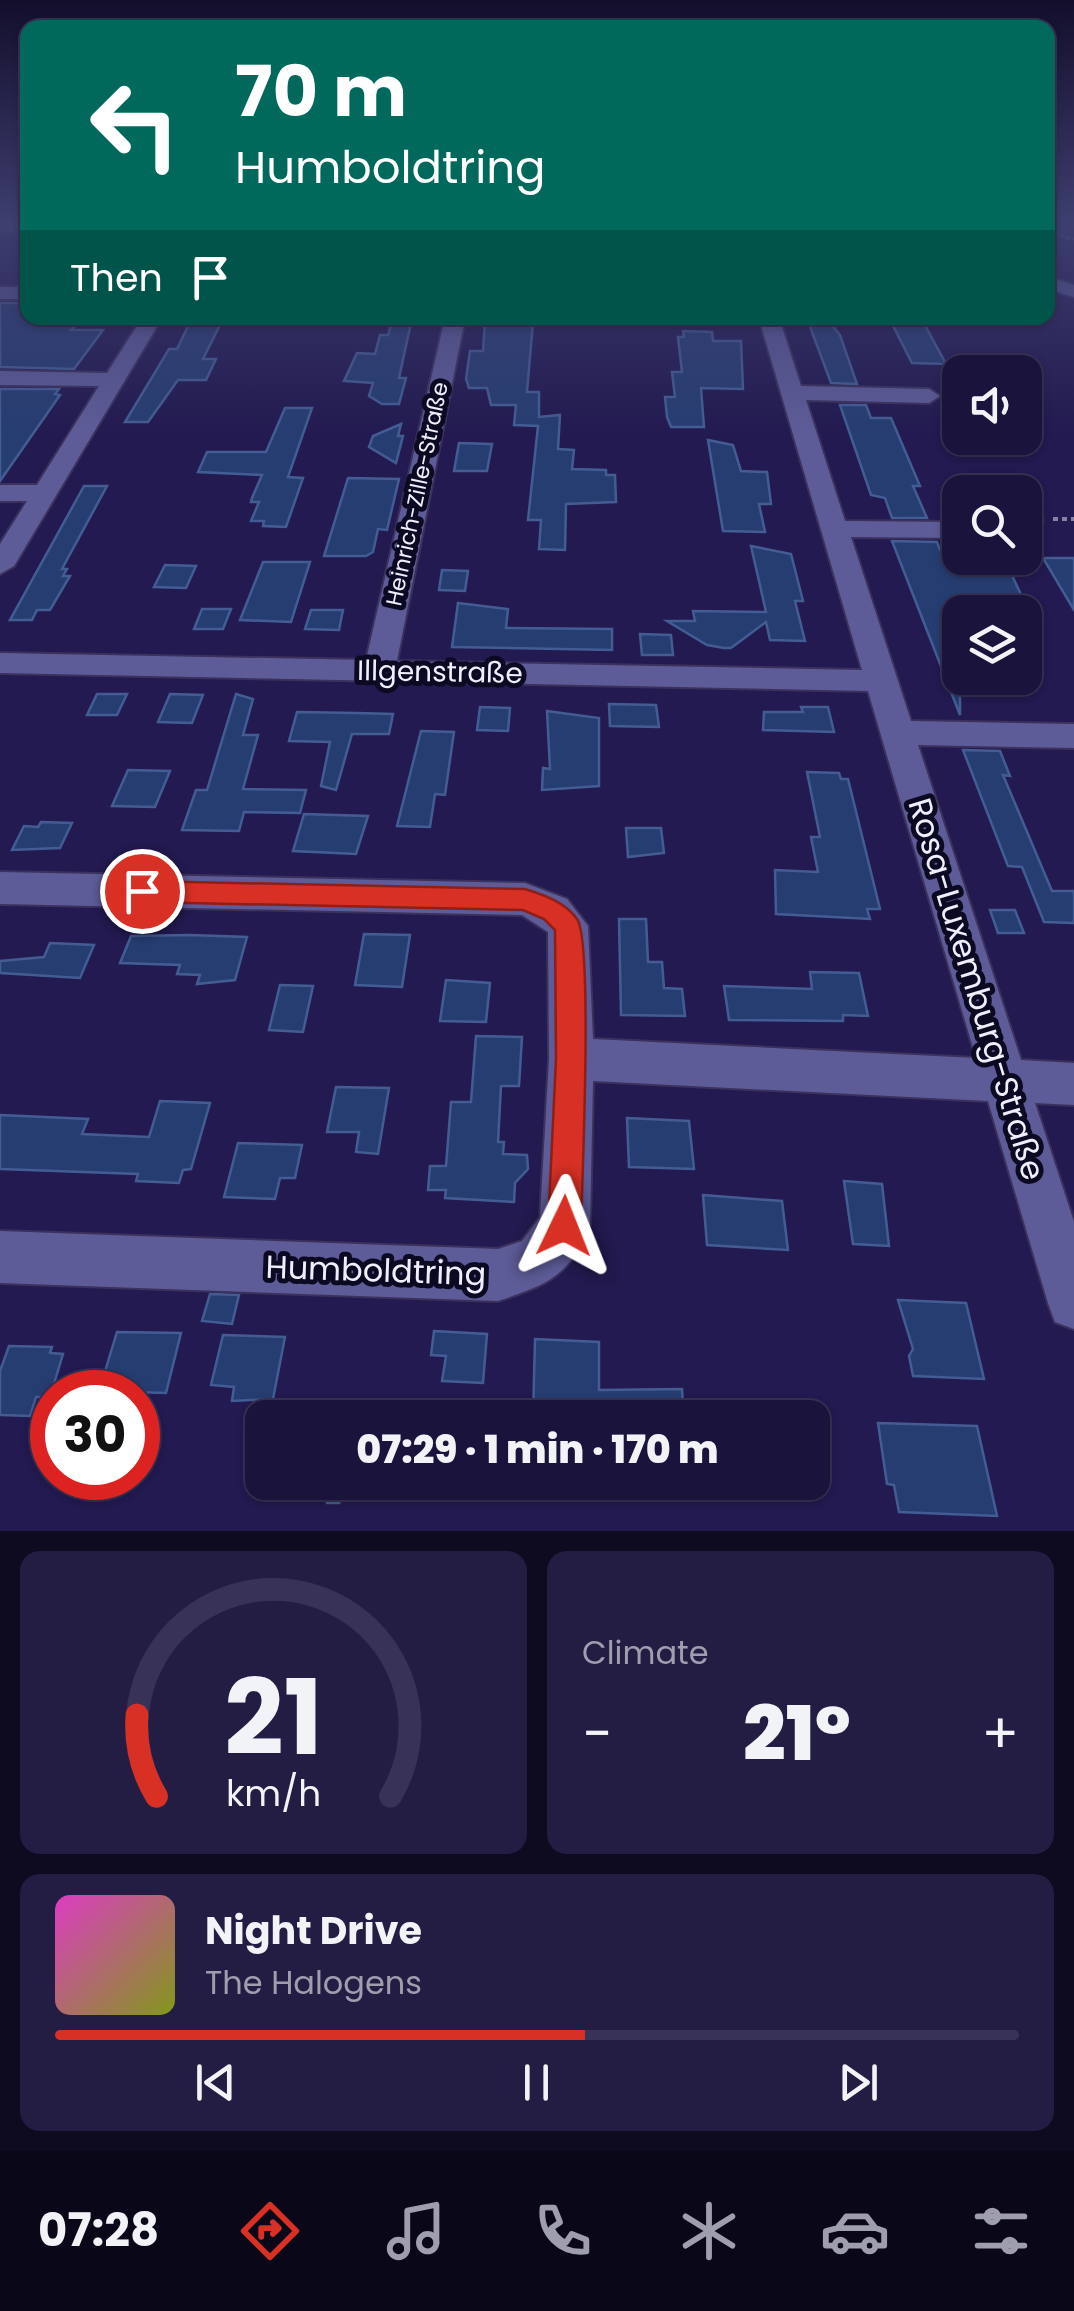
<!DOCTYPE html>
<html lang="en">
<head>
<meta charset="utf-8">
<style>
	:root { --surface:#1a143c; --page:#231d43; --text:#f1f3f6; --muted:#9f9eaf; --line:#383356; --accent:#d93025 }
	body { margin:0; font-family:Poppins,sans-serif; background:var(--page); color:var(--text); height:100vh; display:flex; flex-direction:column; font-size:38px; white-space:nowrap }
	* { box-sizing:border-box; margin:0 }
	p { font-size:32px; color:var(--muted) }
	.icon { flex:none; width:55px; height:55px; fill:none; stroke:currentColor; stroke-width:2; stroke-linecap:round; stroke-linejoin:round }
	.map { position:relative; height:1531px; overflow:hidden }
	.sheet { display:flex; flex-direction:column; gap:20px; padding:20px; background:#0e0b21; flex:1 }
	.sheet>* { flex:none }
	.hud { position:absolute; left:20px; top:20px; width:1035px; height:305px; border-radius:20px; box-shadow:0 2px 8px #0004,0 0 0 2px var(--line); background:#00695c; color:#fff; overflow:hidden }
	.buttons { position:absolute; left:942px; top:355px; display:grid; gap:20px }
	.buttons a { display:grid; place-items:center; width:100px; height:100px; border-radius:20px; background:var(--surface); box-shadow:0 2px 8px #0004,0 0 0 2px var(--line); font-size:50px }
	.speed { position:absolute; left:30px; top:1370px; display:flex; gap:20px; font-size:50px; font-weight:700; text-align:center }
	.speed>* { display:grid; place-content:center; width:130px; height:130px; border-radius:50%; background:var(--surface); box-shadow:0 2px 8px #0004,0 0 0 2px var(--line); line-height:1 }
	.speed .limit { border:15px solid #d22; background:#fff; color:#111 }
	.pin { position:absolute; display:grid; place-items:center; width:85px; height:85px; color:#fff; margin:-42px; border:5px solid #fff; border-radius:50%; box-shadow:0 2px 10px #0007 }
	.me { position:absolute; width:110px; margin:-55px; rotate:2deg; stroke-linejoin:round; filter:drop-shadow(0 0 8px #0008) }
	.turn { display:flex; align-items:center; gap:35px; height:210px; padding:0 50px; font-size:45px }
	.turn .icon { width:130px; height:130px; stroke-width:2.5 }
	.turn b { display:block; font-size:70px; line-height:85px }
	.then { display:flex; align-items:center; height:95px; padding:0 50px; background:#0003; gap:20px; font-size:38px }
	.big { font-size:75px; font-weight:800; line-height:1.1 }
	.sheet .tile { flex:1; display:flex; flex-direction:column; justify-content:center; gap:15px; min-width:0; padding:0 35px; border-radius:20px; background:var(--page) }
	.sheet .dial { align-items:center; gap:0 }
	.dial svg { height:260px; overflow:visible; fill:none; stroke:var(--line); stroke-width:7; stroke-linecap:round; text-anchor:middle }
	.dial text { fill:var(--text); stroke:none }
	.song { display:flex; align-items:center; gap:30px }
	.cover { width:120px; height:120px; border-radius:15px; background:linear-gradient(135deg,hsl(310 70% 55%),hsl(70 70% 35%)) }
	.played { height:10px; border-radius:5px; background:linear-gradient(90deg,var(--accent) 55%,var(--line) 55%) }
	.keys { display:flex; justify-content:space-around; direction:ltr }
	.heat { display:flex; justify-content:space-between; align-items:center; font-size:55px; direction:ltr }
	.sheet .tiles { flex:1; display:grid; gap:20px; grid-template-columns:1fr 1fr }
	.tile:last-child { grid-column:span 2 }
	.trip { position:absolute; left:245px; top:1400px; width:585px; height:100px; border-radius:20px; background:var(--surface); box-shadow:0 2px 8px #0004,0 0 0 2px var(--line); font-weight:800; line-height:100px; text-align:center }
	.tabs { display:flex; height:160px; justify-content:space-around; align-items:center; background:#0a0818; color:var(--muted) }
	.tabs .icon { width:70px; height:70px }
	.tabs .active { color:var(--accent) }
	.tabs b { font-size:45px; color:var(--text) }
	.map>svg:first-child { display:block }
	.building { fill:#263d71; stroke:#435d94; stroke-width:2.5 }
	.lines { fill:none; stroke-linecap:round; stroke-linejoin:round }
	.minor-casing { stroke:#3b315c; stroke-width:4 }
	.path-far1 { stroke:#8682a4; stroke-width:2.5; stroke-dasharray:4 2.5; stroke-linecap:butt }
	.path { stroke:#8682a4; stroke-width:4; stroke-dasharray:5 4; stroke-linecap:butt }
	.minor { fill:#5e5c98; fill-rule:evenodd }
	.route { fill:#d93025; stroke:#8d1f18; stroke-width:2.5 }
	.labels { text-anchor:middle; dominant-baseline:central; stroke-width:10; stroke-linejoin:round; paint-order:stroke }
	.far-street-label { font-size:22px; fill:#eeeffd; stroke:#0c0a22 }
	.street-label { font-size:28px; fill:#eeeffd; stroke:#0c0a22 }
	.near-street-label { font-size:32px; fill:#eeeffd; stroke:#0c0a22 }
</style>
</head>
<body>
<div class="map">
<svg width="1074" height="1531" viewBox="0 0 1074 1531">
	<rect width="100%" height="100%" fill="#221a50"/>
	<g class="building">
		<path d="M0 303H28V318H83L71 330H103L74 369 0 367Z"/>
		<path d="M192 318 223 319 203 359H216L206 380H178L148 422H125L169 349H177Z"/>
		<path d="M393 318H412L399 378H406L399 404H382L369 396 373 383 344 381 357 353 375 354 380 335H388Z"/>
		<path d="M889 318H921L946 364 912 363Z"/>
		<path d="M485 321 533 322 527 392H539V417L560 415 558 449 574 450 572 469 606 470V475H615L616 502 566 504 565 550 539 549 541 520H528L538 426 514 425 516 405H491L487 388H469L466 379 470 351H483Z"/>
		<path d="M809 324H831L840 335 857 384 831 383Z"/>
		<path d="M683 331 712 332 713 341H741L743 389 701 388 704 427H671L667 417 665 397H675L672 372H682L678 337H684Z"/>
		<path d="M0 389H59L55 394 60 395 0 481Z"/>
		<path d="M840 405H866L871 418H891L920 486H913L927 518H892L885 498 871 495Z"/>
		<path d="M285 408H312L288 477 303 478 286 527 263 526 264 521H251L259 502H251L252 498 262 475 198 472 207 452H266Z"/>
		<path d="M401 424 398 436H403L396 463 369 447 373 436Z"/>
		<path d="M708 440 733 445 741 471 767 472 771 504H759L765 532 723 531Z"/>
		<path d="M459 443 492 444 487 471H454Z"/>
		<path d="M348 478 399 479 387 530 378 529 373 552 366 556H324Z"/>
		<path d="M84 486H107L62 569H67L63 576H70L50 610H37L32 620H10Z"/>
		<path d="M892 541 937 542 940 550H960V558H1004L1023 599 954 597 959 608H951L953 613H949L960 643V715Z"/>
		<path d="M751 546 791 554 803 601H795L805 641 770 640 766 622 731 648H724L707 645 667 621H695L693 611 766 612Z"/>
		<path d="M1043 558H1074V610Z"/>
		<path d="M263 562H310L291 622 240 620Z"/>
		<path d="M165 565 196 566 186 588 154 587Z"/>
		<path d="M442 570 468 571 465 591 439 590Z"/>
		<path d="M458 603 508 609 506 628 612 629V650L452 647Z"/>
		<path d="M202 609H231L223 629H194Z"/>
		<path d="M311 610H343L339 630 305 629Z"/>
		<path d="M640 634 671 635 673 655H642Z"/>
		<path d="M97 694H127L117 715H87Z"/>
		<path d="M170 694 203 695 192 723 158 722Z"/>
		<path d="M236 694 253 699 243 735H258L243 789 306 790 300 813 244 812 239 831 182 830 196 790H207Z"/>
		<path d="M609 704 656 705 659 727 610 726Z"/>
		<path d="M480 707 510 708 508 731 477 730Z"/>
		<path d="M801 707H828L834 732 763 730 764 712H803Z"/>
		<path d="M547 711 599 718V786L542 790 543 768 550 769Z"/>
		<path d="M297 712 357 713 393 714 389 734H352L336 790 321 786 330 742 289 741Z"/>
		<path d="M421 731 454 732 445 795 435 794 430 827 397 826Z"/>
		<path d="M963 750 1000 751 1010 776 1003 775 1052 891H1074V923L1044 922 1022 867 1008 866Z"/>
		<path d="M128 770 170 771 155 807 112 806Z"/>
		<path d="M807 772 839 773 841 779H848L880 909H867L870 919 776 914 775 870 818 872 811 837H820Z"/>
		<path d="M304 814 368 816 356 854 293 851Z"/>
		<path d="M41 822 72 823 60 848 12 850 24 826 38 827Z"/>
		<path d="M626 828H661L664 853 628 857Z"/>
		<path d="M990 910H1015L1024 933H998Z"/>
		<path d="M619 919H646L648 962H662L664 988 682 989 685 1016 621 1015Z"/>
		<path d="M364 934 410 935 402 987 355 985Z"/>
		<path d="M190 935 247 937 235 980 197 984 200 975 177 974 180 965 120 963 131 936Z"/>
		<path d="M50 943 94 945 80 978 0 973V961L44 957Z"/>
		<path d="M810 972 859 973 868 1016 843 1015V1021L729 1020 724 986 812 989Z"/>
		<path d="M446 980 490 983 486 1022 440 1021Z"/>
		<path d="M280 985 313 986 303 1032 269 1030Z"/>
		<path d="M476 1036 522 1037 519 1086H501L498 1142H504L503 1154 527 1155 528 1169 515 1183 514 1202 445 1198 446 1190H428L430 1166H446L451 1102H471Z"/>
		<path d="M336 1087 389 1088 378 1154 356 1152 359 1132H327Z"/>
		<path d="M160 1101 210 1103 191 1169 183 1170 179 1183 136 1181 138 1174 0 1169V1115L88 1119 82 1134 149 1137Z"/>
		<path d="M627 1118 689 1121 694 1169 629 1167Z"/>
		<path d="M238 1143 302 1145 295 1178H280L275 1199 224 1197Z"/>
		<path d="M844 1181 882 1184 889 1246 853 1244Z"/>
		<path d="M703 1195 782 1201 788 1250 707 1245Z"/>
		<path d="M210 1294 239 1295 232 1324 202 1321Z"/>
		<path d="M898 1300 966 1303 984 1379 913 1376 909 1356 913 1349Z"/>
		<path d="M434 1331 487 1334 483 1383 442 1381 446 1356 431 1355Z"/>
		<path d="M117 1332 181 1333 166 1393 99 1391Z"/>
		<path d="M223 1335 285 1337 273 1399 232 1401 234 1387 211 1385Z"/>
		<path d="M535 1339 599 1342V1390L682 1389 684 1418H533Z"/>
		<path d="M9 1346 52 1347 50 1353 63 1354 50 1397H36L30 1416 0 1415V1371Z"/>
		<path d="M878 1423 977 1426 997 1516 899 1512 894 1485 887 1484Z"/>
		<path d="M319 1482H355L339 1503H327Z"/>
	</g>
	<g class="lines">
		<defs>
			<g id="minor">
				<rect x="0" y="221" width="28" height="10"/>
				<path d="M1048 277 1074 285V297L1048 289Z"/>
				<rect x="0" y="287" width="28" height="12"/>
				<path d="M142 318H162L14 566 0 574V544L27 501H0V485H37L99 386 0 385V371L107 373Z"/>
				<path d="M445 318H465L397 661 862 670 759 318H779L801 386 929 389 940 396 929 403 806 400 845 521 960 522V538L851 537 911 721 1074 724V748L918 745 1021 1060 1074 1063V1105L1035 1103 1074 1222V1329L1055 1322 1048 1303 988 1101 593 1081 590 1225C569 1277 548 1284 498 1301L0 1283V1231L498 1249 522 1241 540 1217 549 1059 548 932 522 915 0 904V872L525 883 567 899 588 926 593 1039 976 1058 868 691 0 673V653L366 660Z"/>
				<path d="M1025 513 1039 514 1043 520 1035 531 1025 533Z"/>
			</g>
		</defs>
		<use href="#minor" class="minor-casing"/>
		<path class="path-far1" d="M1048 232 1074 239"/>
		<path class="path" d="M1053 519H1074"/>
		<use href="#minor" class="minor"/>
	</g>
	<linearGradient id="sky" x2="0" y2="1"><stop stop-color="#130e2c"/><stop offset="0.51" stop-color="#3e3e6f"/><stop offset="1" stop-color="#3e3e6f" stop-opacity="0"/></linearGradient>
	<rect width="1074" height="433" fill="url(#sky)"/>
	<path class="route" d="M142 881 525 889C544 895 565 902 577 919 593 941 582 1183 581 1226L576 1237 564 1242 553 1237 548 1226 556 1059 555 930 544 919 523 910 142 902 129 891Z"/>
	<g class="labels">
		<g class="far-street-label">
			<text transform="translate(417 494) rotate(-78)">Heinrich-Zille-Straße</text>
		</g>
		<g class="street-label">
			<text transform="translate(440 672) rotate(1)">Illgenstraße</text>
		</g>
		<g class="near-street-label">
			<text transform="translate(977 989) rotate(73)">Rosa-Luxemburg-Straße</text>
			<text transform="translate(376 1270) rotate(2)">Humboldtring</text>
		</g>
	</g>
</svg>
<div class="buttons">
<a><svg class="icon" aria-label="sound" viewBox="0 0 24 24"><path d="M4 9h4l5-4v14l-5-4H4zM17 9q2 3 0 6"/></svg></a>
<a><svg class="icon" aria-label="search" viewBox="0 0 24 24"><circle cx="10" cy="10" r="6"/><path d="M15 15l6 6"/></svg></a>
<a><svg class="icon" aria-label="layers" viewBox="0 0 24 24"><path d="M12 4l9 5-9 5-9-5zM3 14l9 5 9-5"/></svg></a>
</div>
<div class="speed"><div class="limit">30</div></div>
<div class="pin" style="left:142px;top:891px;background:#d93025"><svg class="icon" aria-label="arrive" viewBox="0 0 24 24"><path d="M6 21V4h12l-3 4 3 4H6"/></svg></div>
<svg class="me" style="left:564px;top:1226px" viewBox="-20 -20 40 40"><path d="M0-17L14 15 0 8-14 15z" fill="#d93025" stroke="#fff" stroke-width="4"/></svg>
<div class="trip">07:29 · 1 min · 170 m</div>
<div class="hud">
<div class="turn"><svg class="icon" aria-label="left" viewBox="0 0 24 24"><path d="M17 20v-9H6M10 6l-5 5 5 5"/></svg><div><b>70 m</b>Humboldtring</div></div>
<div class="then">Then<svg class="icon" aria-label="arrive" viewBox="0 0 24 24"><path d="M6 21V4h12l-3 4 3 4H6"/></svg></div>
</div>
</div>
<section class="sheet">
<div class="tiles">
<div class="tile dial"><svg viewBox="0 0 100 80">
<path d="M14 69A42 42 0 1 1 86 69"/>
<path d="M14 69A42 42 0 0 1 8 44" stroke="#d93025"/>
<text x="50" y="56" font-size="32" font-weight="700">21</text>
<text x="50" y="72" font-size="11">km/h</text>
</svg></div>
<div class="tile"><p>Climate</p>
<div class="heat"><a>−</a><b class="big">21°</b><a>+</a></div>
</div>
<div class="tile">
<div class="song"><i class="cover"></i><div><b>Night Drive</b><p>The Halogens</p></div></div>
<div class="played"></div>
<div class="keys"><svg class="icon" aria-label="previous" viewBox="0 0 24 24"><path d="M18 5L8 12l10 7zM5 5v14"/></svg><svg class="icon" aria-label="pause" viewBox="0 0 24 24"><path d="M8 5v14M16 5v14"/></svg><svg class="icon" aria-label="next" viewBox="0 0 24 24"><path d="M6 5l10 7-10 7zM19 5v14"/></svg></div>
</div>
</div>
</section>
<nav class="tabs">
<b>07:28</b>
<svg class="icon active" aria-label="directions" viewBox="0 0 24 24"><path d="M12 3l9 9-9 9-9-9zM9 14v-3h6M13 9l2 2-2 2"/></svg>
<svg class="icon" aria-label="music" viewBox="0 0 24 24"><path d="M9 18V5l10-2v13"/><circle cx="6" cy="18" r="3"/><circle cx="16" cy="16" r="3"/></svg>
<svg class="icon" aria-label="phone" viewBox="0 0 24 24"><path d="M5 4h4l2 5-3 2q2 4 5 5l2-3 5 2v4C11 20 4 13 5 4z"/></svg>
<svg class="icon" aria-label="climate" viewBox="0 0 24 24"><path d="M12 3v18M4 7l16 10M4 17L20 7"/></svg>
<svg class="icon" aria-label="car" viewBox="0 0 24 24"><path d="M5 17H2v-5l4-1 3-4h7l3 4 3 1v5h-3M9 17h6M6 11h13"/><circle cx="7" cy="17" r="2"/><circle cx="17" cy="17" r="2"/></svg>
<svg class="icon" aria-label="filters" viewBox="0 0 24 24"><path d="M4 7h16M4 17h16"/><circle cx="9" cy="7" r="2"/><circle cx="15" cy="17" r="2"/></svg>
</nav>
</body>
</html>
